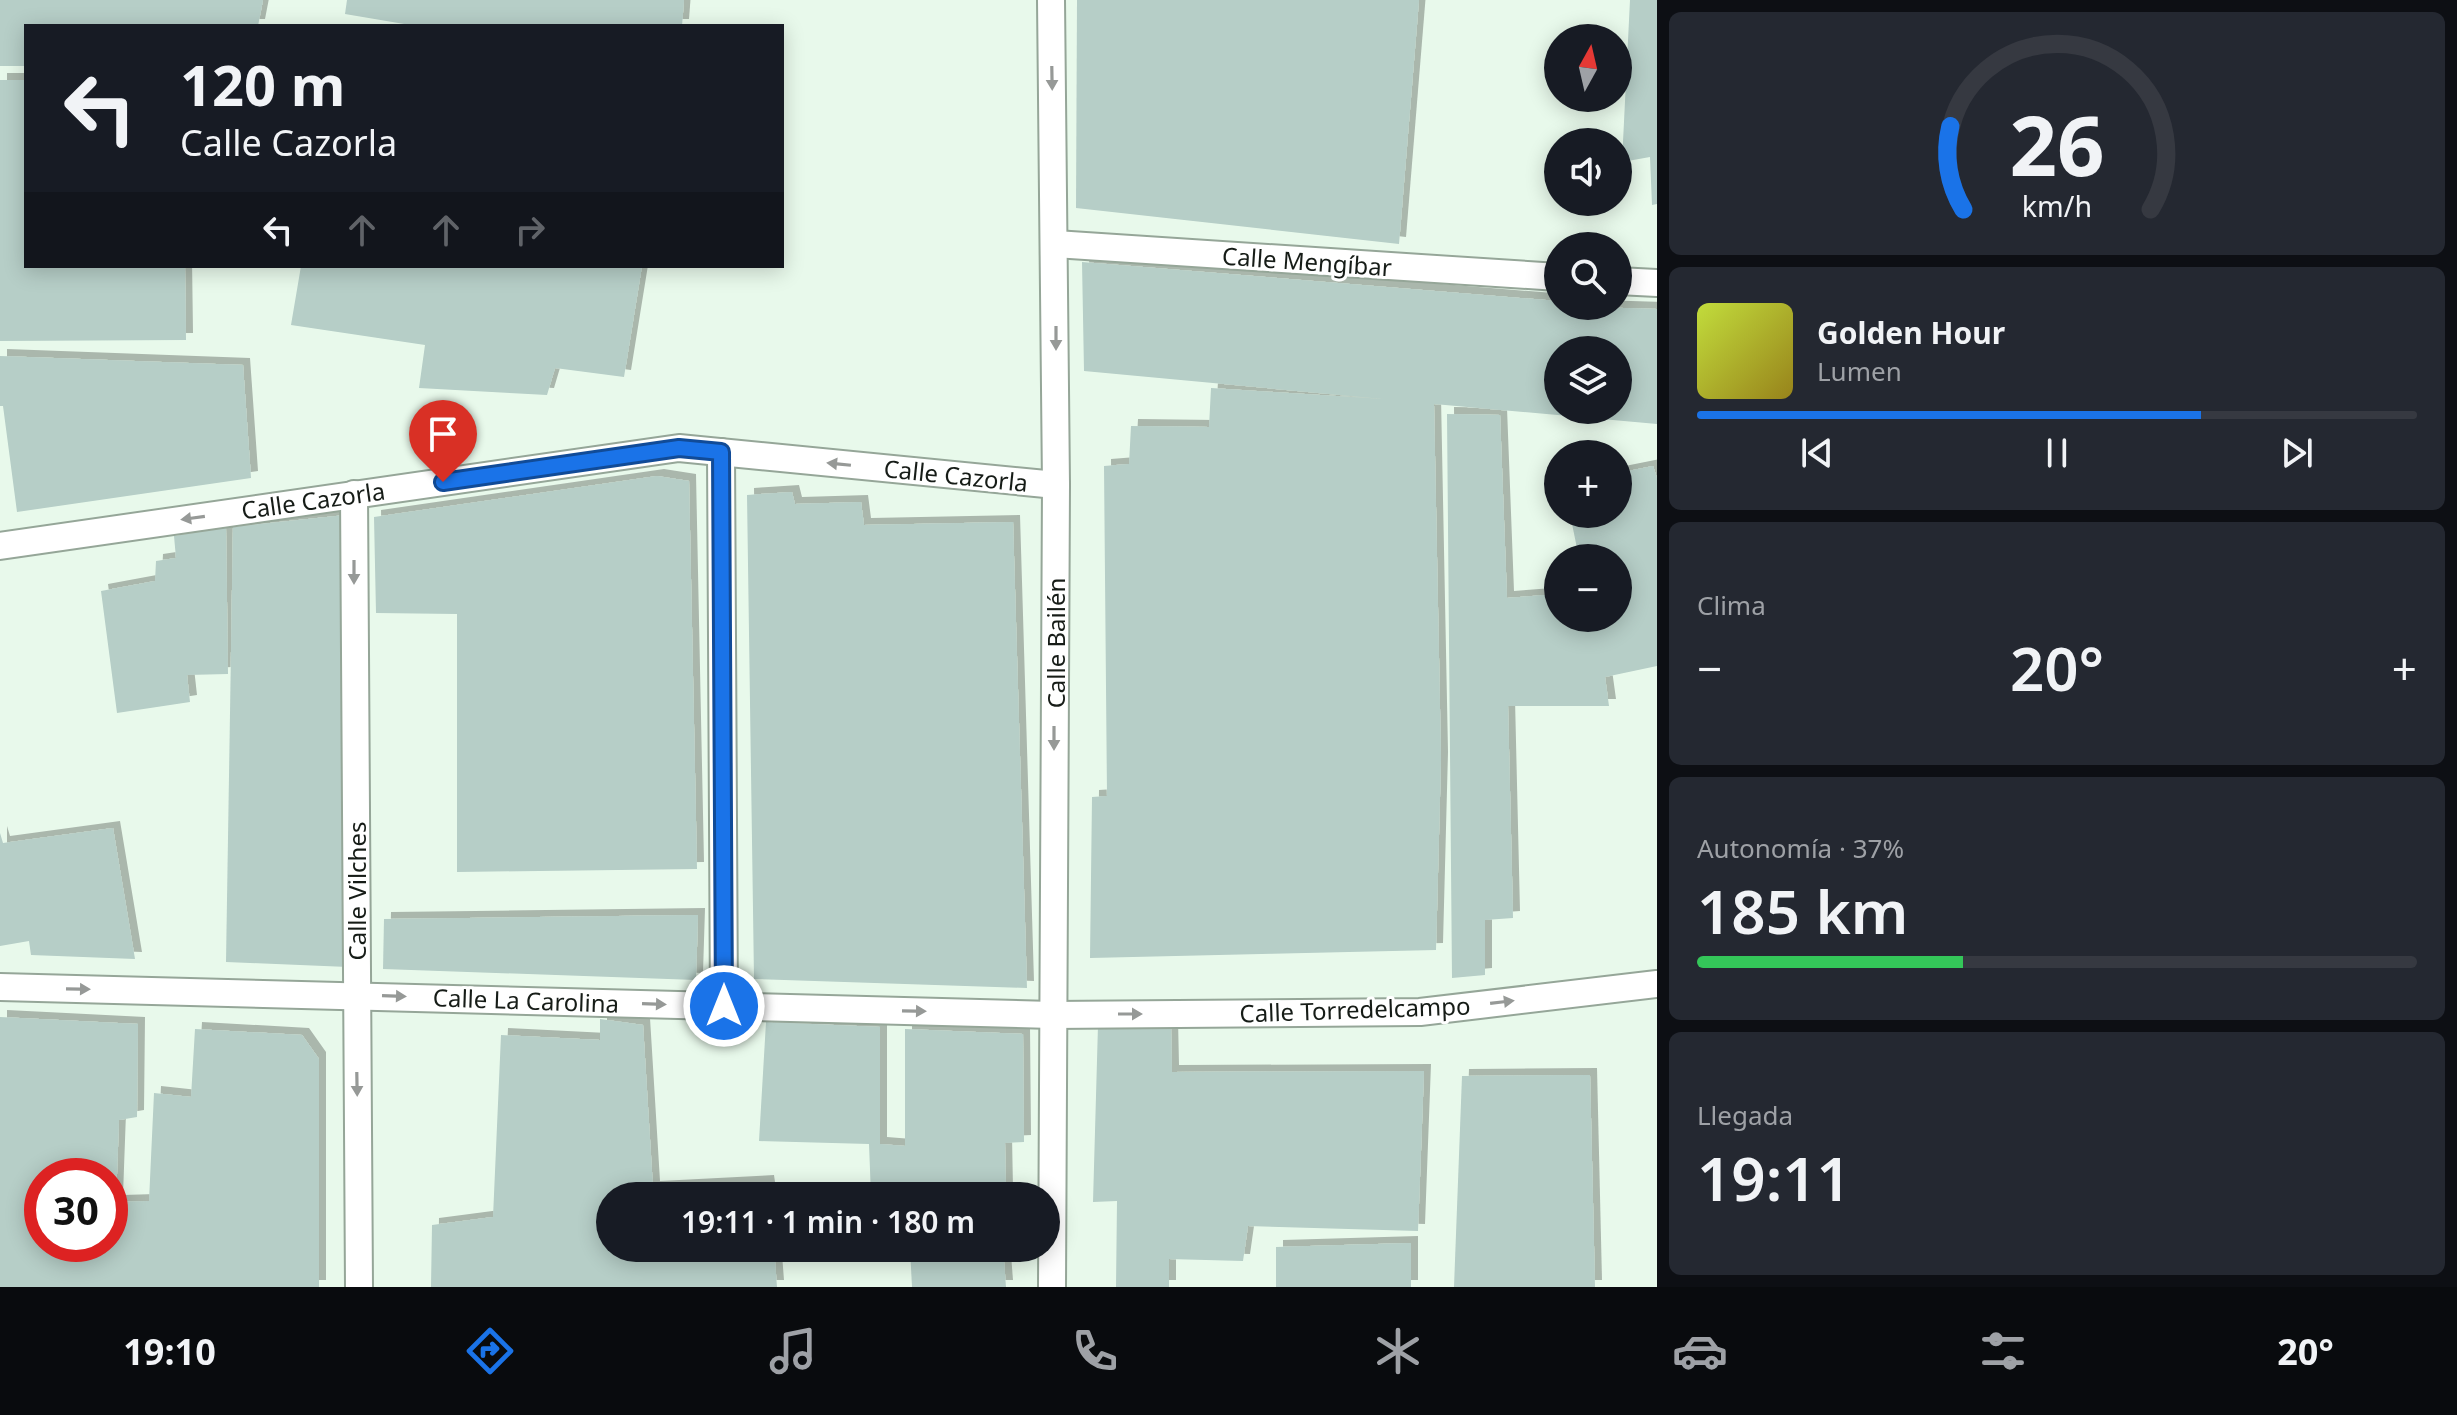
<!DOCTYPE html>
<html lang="es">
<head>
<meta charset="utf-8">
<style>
	:root { --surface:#171b24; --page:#242831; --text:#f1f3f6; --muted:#9ea1a6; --line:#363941; --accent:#1a73e8 }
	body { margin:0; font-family:"Noto Sans",sans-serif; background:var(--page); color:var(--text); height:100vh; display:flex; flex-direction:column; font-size:30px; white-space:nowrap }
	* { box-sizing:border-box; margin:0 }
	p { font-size:26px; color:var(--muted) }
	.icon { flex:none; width:44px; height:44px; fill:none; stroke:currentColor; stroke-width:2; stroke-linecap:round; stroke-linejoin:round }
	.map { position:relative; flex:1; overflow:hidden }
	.drawer { display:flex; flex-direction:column; gap:12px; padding:12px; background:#0d0f14; width:800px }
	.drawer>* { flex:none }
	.hud { position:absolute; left:24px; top:24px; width:760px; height:244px; border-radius:0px; box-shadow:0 4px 20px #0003; background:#171b24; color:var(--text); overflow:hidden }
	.needle { width:52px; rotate:8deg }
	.buttons { position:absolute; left:1544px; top:24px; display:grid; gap:16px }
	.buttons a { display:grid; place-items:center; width:88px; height:88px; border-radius:50%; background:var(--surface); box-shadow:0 4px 20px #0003; font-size:40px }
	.speed { position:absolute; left:24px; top:1158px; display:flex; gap:16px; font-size:40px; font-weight:700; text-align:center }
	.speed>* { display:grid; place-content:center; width:104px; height:104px; border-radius:50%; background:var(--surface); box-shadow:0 4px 20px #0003; line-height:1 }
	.speed .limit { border:12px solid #d22; background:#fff; color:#111 }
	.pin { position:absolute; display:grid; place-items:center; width:68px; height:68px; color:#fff; margin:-82px -34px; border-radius:50% 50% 50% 0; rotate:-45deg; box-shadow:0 0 8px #0007 }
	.pin .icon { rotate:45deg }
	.me { position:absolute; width:88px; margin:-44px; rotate:0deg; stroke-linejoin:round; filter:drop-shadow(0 0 6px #0008) }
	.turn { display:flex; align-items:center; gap:28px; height:168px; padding:0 24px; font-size:36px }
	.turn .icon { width:104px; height:104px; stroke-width:2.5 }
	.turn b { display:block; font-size:56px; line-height:68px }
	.lanes { display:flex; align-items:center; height:76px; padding:0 24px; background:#0003; justify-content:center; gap:40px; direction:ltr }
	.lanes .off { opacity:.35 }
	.big { font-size:60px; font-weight:600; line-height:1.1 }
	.drawer .card { flex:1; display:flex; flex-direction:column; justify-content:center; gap:12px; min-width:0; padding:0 28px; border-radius:12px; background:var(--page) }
	.drawer .dial { align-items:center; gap:0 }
	.dial svg { height:208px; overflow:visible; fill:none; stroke:var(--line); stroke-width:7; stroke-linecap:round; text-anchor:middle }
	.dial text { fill:var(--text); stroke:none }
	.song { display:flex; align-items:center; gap:24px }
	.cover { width:96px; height:96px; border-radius:12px; background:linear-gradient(135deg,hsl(70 70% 55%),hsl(50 70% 35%)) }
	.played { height:8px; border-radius:4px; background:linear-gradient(90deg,var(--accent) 70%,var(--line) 70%) }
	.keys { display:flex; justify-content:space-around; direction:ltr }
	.heat { display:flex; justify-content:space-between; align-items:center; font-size:44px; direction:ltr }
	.charge { height:12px; border-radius:6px; background:linear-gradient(90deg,#34c759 37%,var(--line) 0) }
	.trip { position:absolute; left:596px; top:1182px; width:464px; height:80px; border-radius:40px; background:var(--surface); box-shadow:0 4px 20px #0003; font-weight:600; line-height:80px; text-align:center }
	.tab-bar { display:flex; height:128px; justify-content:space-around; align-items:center; background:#090b0e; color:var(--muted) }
	.tab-bar .icon { width:56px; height:56px }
	.tab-bar .selected { color:var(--accent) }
	.tab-bar b { font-size:36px; color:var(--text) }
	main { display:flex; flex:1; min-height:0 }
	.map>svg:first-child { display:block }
	.building { fill:#b6cec7; fill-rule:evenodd; filter:url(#shadow) }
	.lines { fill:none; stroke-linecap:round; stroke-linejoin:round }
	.minor-casing { stroke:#95a698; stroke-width:30 }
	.minor { stroke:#fff; stroke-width:26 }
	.oneway { fill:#969997 }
	.route-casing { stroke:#114b97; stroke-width:20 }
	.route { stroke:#1a73e8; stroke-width:14 }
	.labels { text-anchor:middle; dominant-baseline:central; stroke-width:6; stroke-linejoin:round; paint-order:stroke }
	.street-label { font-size:24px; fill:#161c17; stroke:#fff }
</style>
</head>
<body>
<main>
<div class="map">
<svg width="1657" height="1287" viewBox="0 0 1657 1287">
	<defs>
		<filter id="shadow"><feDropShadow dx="7" dy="-7" stdDeviation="0" flood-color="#0004"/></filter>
	</defs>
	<rect width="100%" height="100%" fill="#e8f9eb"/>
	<g class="building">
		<path d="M0 0H263L258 26H26V66H0Z"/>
		<path d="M347 0H684L682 26H416L345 14Z"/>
		<path d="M1077 0H1419L1399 244 1076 208Z"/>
		<path d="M1630 0H1657V204L1652 205 1650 157 1622 162Z"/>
		<path d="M0 80H26V266H185L186 340 0 341Z"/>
		<path d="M1082 262 1558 301V306L1657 309V424L1434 404 1441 759 1436 950 1090 958 1092 797 1107 796 1104 466 1129 464 1131 426 1209 427 1211 388 1383 399 1084 371ZM1558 350H1618V410H1558Z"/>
		<path d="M301 266H642L624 377 555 368 547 395 419 388 425 345 291 325Z"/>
		<path d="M0 356 243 365 251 478 17 512 3 406H0Z"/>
		<path d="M1447 414 1500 415 1507 598 1558 594V618H1618V558H1579L1570 514H1618V473L1653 466 1657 478V666L1605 677 1609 706H1508L1513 918 1485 920V975L1452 978Z"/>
		<path d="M657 476 689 481 697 869 457 872V614L376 613 374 517Z"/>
		<path d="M792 492 795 504 861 502 864 525 1013 522 1027 988 754 979 747 495Z"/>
		<path d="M346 515 348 967 226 962 233 527Z"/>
		<path d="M226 528 228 674 187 675 190 702 117 713 101 591 155 581 156 561 176 558 174 536Z"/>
		<path d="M113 828 135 959 31 955 29 941 0 946V833L3 843Z"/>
		<path d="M698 915 696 980 383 969 384 919Z"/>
		<path d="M0 1017 138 1024 137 1117 119 1120 116 1202 149 1201 154 1093 191 1097 195 1029 302 1035 319 1059V1287H0ZM42 1176H110V1244H42Z"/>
		<path d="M600 1019 643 1025 653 1188 767 1182 769 1196H610V1248H774L777 1287H431L432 1225 493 1217 501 1035 600 1040Z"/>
		<path d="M766 1022 880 1027V1144L905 1146V1029L1023 1034 1024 1142 1005 1143 1006 1196H871L869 1144 759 1141Z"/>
		<path d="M1098 1025 1171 1026 1172 1072 1424 1071 1418 1231 1248 1226 1243 1261 1169 1259V1287H1116L1117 1201 1093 1202Z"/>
		<path d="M1590 1075 1595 1287H1454L1462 1076Z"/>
		<path d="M1411 1243V1287H1276V1247Z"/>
		<path d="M910 1248H1003L1006 1287H912Z"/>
	</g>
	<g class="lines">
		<defs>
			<g id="minor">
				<path d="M1051 0 1056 485 1052 1287"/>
				<path d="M1055 244 1558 277"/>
				<path d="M1618 281 1657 283"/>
				<path d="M721 452 724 1006"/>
				<path d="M354 494 359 1287"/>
				<path d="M0 546 679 448 1056 485"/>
				<path d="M0 987 1052 1015 1420 1012 1657 984"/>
			</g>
		</defs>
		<use href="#minor" class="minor-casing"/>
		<use href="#minor" class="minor"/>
	</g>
	<defs><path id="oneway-solid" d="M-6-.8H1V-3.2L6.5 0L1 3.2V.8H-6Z" transform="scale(2)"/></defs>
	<g class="oneway">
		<use href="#oneway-solid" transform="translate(1052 78) rotate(89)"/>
		<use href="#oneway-solid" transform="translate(1056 338) rotate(90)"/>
		<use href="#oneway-solid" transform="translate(839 464) rotate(-174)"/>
		<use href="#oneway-solid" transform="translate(193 518) rotate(172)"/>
		<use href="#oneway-solid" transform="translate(354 572) rotate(90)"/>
		<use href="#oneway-solid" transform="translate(1054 738) rotate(90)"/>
		<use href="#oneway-solid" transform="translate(78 989) rotate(1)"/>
		<use href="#oneway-solid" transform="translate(394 996) rotate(2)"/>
		<use href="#oneway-solid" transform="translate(1502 1002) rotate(-7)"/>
		<use href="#oneway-solid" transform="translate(654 1004) rotate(2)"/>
		<use href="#oneway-solid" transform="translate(914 1011) rotate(1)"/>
		<use href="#oneway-solid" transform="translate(1130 1014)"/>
		<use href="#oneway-solid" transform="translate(357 1084) rotate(89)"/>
	</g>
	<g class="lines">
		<defs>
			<path id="route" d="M443 482 679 448 721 452 724 1006"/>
		</defs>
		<use href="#route" class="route-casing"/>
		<use href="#route" class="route"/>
	</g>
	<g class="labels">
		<g class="street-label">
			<text transform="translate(1307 261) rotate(4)">Calle Mengíbar</text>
			<text transform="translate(956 475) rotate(6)">Calle Cazorla</text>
			<text transform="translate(313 500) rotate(-8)">Calle Cazorla</text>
			<text transform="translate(1055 643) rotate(-90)">Calle Bailén</text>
			<text transform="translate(356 891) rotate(-90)">Calle Vilches</text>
			<text transform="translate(526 1000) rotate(2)">Calle La Carolina</text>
			<text transform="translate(1355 1009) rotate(-2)">Calle Torredelcampo</text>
		</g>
	</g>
</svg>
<div class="buttons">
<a><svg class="needle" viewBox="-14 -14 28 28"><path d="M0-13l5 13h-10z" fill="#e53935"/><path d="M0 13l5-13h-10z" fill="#9ea1a6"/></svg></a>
<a><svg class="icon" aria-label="sound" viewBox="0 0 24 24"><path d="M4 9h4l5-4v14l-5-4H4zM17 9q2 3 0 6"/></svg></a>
<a><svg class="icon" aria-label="search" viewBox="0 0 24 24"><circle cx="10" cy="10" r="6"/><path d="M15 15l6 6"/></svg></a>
<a><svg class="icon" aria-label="layers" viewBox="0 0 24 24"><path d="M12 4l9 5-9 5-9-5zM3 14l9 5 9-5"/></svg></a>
<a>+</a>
<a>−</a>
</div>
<div class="speed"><div class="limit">30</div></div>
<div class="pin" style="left:443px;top:482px;background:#d93025"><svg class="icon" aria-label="arrive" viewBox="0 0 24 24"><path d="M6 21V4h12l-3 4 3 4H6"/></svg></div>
<svg class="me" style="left:724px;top:1006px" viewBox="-20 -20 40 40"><circle r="17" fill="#1a73e8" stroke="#fff" stroke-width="3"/><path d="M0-11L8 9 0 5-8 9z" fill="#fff"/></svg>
<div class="trip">19:11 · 1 min · 180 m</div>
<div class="hud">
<div class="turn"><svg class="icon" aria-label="left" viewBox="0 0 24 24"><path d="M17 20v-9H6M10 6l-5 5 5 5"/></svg><div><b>120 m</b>Calle Cazorla</div></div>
<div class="lanes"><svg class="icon" aria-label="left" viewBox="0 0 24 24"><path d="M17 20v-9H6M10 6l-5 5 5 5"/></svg><svg class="icon off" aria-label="ahead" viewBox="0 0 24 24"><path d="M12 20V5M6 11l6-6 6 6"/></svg><svg class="icon off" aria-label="ahead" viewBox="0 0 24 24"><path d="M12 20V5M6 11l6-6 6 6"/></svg><svg class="icon off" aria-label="right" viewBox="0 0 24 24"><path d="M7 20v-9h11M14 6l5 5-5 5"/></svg></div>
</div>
</div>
<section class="drawer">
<div class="card dial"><svg viewBox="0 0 100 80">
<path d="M14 69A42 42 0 1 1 86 69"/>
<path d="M14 69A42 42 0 0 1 9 37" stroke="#1a73e8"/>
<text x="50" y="56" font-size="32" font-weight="700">26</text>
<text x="50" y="72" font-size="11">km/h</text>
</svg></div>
<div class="card">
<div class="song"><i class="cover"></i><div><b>Golden Hour</b><p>Lumen</p></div></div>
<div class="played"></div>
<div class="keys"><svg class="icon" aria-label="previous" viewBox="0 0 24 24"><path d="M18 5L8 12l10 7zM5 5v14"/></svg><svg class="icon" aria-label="pause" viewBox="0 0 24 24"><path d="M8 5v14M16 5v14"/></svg><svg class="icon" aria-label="next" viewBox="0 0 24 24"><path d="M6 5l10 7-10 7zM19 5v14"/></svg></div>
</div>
<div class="card"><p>Clima</p>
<div class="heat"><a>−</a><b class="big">20°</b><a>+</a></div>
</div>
<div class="card"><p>Autonomía · 37%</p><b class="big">185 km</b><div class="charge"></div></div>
<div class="card"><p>Llegada</p><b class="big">19:11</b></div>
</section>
</main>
<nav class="tab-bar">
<b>19:10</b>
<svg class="icon selected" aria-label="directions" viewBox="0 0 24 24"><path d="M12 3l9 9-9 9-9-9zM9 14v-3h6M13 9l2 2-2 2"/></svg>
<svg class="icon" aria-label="music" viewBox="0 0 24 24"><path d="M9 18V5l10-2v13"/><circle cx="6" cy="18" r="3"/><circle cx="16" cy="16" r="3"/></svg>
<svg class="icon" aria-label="phone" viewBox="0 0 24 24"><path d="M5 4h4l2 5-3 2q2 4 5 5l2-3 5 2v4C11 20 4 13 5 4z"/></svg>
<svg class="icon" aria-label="climate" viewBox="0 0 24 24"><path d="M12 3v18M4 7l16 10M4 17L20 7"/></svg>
<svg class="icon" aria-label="car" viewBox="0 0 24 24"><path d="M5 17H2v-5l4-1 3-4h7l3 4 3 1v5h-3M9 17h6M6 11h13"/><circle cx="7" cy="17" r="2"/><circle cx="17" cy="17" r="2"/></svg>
<svg class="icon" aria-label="filters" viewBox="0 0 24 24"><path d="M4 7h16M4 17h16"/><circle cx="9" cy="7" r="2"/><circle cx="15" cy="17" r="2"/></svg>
<b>20°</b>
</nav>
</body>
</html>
